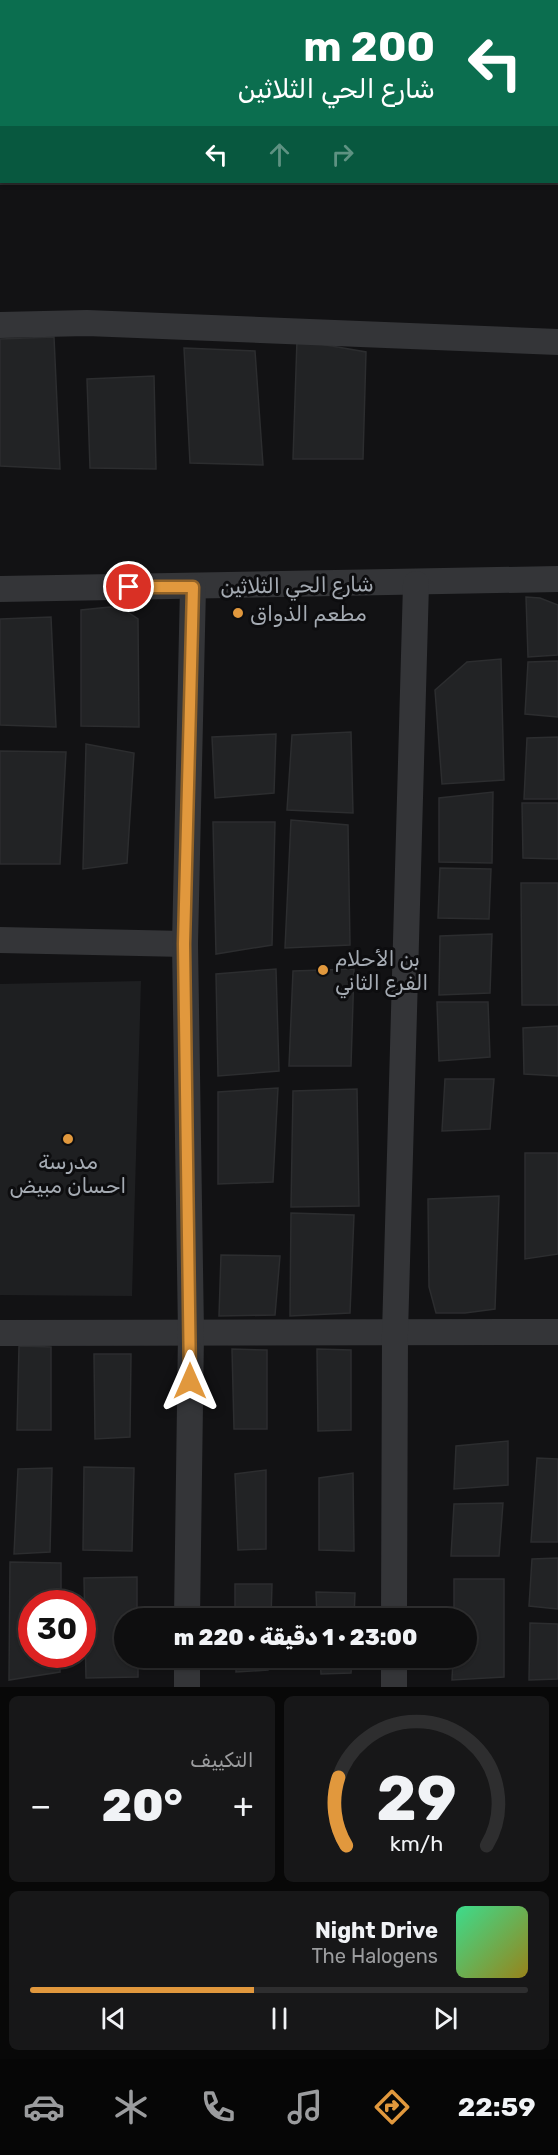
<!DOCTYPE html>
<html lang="ar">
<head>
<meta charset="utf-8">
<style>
	:root { --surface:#0e0e0f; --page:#171718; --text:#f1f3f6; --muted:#9b9c9e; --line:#2e2e2f; --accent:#e1983d }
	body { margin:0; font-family:Rubik,Cairo,sans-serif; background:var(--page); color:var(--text); direction:rtl; height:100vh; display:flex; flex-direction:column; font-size:22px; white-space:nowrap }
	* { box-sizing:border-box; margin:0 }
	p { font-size:20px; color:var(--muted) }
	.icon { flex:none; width:33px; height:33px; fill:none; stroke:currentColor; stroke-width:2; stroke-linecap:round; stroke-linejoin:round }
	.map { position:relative; height:1687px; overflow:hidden; direction:ltr }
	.drawer { display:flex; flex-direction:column; gap:9px; padding:9px; background:#080808; flex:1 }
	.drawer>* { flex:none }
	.hud { position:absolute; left:0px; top:0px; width:558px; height:183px; box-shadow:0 2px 4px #0004,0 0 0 2px var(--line); direction:rtl; background:#0b6e4f; color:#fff; overflow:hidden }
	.speed { position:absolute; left:18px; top:1590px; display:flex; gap:12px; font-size:30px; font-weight:700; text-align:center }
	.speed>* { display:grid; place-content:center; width:78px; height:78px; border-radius:50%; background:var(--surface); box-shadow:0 2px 4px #0004,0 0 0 2px var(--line); line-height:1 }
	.speed .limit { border:9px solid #d22; background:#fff; color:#111 }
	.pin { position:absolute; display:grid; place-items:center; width:51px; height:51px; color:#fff; margin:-26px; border:3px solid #fff; border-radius:50%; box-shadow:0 2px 6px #0007 }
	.me { position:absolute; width:66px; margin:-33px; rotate:0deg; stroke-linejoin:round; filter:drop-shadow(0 0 4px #0008) }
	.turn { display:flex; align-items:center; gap:21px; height:126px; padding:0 24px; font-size:27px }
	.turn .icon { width:78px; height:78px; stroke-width:2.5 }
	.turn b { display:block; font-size:42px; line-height:51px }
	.lanes { display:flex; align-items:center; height:57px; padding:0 24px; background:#0003; justify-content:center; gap:30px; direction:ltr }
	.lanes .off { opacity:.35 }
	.big { font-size:45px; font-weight:800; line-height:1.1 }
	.drawer .tile { flex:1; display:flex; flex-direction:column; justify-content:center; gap:9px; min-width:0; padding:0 21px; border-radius:9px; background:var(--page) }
	.drawer .dial { align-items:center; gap:0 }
	.dial svg { height:156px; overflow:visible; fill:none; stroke:var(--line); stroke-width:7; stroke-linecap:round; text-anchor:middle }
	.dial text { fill:var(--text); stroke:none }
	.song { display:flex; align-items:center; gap:18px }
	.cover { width:72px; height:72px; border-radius:9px; background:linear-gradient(135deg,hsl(150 70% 55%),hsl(50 70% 35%)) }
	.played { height:6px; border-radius:3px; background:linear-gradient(90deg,var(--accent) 45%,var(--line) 45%) }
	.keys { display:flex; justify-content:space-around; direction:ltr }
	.heat { display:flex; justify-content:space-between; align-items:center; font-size:33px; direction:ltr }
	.drawer .tiles { flex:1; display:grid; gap:9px; grid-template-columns:1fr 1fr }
	.tile:last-child { grid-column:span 2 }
	.trip { position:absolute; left:114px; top:1608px; width:363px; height:60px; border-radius:30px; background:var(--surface); box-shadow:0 2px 4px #0004,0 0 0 2px var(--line); font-weight:800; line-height:60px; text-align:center; direction:rtl }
	.menu { display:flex; height:96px; justify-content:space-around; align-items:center; background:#060606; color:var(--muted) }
	.menu .icon { width:42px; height:42px }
	.menu .on { color:var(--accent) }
	.menu b { font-size:27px; color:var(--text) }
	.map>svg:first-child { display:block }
	.built { fill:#1e1f21 }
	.building { fill:#222325; stroke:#2c2d2f; stroke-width:1.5 }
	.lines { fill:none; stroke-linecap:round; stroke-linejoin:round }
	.street { stroke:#343538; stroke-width:26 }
	.route-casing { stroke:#926328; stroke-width:15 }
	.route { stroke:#e1983d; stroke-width:10 }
	.poi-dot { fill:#e1983d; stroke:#0d0d0f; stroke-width:2 }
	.labels { text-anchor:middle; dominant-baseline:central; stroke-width:6; stroke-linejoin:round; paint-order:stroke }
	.street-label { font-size:21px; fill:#a5abb3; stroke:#0d0d0f }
	.poi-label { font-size:21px; fill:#a5abb3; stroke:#0d0d0f; text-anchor:start }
</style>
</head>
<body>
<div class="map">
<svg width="558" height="1687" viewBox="0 0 558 1687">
	<rect width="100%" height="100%" fill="#121214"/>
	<path class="built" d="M141 981 132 1296 0 1295V984Z"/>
	<g class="building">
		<path d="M54 337 60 469 0 466V339Z"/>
		<path d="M297 340 366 352 363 459H293Z"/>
		<path d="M184 348 255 351 263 465 190 463Z"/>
		<path d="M154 376 156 469 90 468 87 379Z"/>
		<path d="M526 597 540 598 558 605V655L528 657Z"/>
		<path d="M110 607 126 611 138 619 139 727 81 726V610Z"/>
		<path d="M51 617 56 727 0 725V619Z"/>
		<path d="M501 659 504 780 442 784 435 690 467 662Z"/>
		<path d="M558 661V717L525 714 528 662Z"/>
		<path d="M351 732 353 813 287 810 292 735Z"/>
		<path d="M276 734 274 793 215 798 212 737Z"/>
		<path d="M558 737V799H524L527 738Z"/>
		<path d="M86 744 134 753 127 863 83 869Z"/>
		<path d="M0 751 66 752 60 864H0Z"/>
		<path d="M493 792 492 863 439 862V798Z"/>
		<path d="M522 803H558V859L523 858Z"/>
		<path d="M291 820 348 825 350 945 285 948Z"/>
		<path d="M213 822H275L272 945 216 954Z"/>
		<path d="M440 868 491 869 489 919 438 918Z"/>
		<path d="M521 883H558V1005H522Z"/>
		<path d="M492 934 490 993 439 995 440 936Z"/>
		<path d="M276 969 279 1071 218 1076 216 974Z"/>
		<path d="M354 969 351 1066H289L293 971Z"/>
		<path d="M437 1002H488L490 1057 439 1061Z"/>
		<path d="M558 1026V1076L524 1074 523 1028Z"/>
		<path d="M445 1079H494L490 1129 442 1131Z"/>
		<path d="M278 1088 273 1182 218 1184V1092Z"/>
		<path d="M357 1089 359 1206 291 1207 293 1091Z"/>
		<path d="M525 1153H558V1254L525 1259Z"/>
		<path d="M499 1196 495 1309 465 1313H436L429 1287 428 1199Z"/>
		<path d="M291 1213 354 1215 350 1313 290 1316Z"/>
		<path d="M221 1255 280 1256 275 1315 219 1316Z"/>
		<path d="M19 1346 51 1347V1430H17Z"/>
		<path d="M232 1349 267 1350V1429H234Z"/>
		<path d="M317 1349 351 1350V1430L318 1431Z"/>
		<path d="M94 1354H131L130 1437 95 1439Z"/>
		<path d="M508 1441V1485L454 1489 456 1446Z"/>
		<path d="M537 1458 558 1459V1542H531Z"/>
		<path d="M84 1467 134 1468 132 1551 83 1550Z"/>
		<path d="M52 1468 50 1552 14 1554 18 1469Z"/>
		<path d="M266 1470V1549L238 1550 235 1474Z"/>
		<path d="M353 1473 354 1551 319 1550V1478Z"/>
		<path d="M503 1503 499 1556H451L454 1504Z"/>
		<path d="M558 1558V1609L529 1606 532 1559Z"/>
		<path d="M10 1562 61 1563V1604H32V1654H60V1672L9 1680Z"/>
		<path d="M137 1577V1618H124V1658H138V1677L86 1678 84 1578Z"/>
		<path d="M454 1579H504V1677L452 1680 453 1658H466V1618H454Z"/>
		<path d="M235 1584H272L271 1618H235Z"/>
		<path d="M316 1592 355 1593 354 1618H317Z"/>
		<path d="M530 1623 558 1624V1679L529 1680Z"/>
		<path d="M236 1658H269L268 1670 236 1672Z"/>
		<path d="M320 1658H352L351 1673 321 1674Z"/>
	</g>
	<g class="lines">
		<g class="street">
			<path d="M0 325 87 323 558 342"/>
			<path d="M0 589 558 579"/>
			<path d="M0 940 185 944"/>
			<path d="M0 1333 558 1332"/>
			<path d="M187 1618 191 1333 185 944 193 587"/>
			<path d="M394 1618 395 1333 416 584"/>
			<path d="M187 1687V1658"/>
			<path d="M394 1687V1658"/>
		</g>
	</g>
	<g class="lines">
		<defs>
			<path id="route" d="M129 587H193L184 944 190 1381"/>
		</defs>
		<use href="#route" class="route-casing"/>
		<use href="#route" class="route"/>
	</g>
	<g class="poi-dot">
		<circle cx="238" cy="613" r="6"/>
		<circle cx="323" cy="970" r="6"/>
		<circle cx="68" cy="1139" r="6"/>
	</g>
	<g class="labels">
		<g class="street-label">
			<text transform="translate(297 585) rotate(-1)">شارع الحي الثلاثين</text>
		</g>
		<g class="poi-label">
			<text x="250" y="613">مطعم الذواق</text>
			<text x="335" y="958">بن الأحلام<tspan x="335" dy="24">الفرع الثاني</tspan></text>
			<text x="68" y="1161" text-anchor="middle">مدرسة<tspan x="68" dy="24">احسان مبيض</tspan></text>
		</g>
	</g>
</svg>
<div class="speed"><div class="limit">30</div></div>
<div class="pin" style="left:129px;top:587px;background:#d93025"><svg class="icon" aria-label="arrive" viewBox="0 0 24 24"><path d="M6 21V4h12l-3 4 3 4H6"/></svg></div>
<svg class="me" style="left:190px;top:1381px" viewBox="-20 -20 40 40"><path d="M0-17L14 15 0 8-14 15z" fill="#e1983d" stroke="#fff" stroke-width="4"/></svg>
<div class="trip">23:00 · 1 دقيقة · 220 m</div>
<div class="hud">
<div class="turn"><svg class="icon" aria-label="left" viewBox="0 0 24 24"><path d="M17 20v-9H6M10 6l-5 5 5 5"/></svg><div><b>200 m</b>شارع الحي الثلاثين</div></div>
<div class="lanes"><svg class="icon" aria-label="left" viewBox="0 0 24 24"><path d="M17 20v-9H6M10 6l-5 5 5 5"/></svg><svg class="icon off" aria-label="ahead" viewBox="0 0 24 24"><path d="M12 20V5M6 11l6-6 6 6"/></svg><svg class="icon off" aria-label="right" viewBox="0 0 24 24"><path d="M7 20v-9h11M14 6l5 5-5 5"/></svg></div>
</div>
</div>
<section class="drawer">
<div class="tiles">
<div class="tile dial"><svg viewBox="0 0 100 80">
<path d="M14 69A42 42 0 1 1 86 69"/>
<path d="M14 69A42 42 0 0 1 10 34" stroke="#e1983d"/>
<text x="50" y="56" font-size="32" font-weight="700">29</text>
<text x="50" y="72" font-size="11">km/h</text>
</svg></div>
<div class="tile"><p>التكييف</p>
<div class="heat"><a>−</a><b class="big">20°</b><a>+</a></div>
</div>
<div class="tile">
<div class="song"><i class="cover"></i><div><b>Night Drive</b><p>The Halogens</p></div></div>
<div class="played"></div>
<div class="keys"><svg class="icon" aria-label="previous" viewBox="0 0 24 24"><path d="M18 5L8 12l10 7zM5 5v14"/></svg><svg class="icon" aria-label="pause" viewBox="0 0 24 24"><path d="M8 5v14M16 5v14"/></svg><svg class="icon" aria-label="next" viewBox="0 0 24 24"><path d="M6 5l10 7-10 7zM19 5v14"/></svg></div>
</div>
</div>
</section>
<nav class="menu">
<b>22:59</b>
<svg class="icon on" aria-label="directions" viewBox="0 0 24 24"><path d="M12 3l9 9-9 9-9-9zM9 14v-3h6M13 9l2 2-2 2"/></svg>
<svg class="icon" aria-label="music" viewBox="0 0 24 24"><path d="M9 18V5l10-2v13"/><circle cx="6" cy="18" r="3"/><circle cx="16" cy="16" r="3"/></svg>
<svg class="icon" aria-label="phone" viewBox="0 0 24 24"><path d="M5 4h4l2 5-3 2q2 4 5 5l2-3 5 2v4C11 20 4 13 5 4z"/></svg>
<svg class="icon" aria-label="climate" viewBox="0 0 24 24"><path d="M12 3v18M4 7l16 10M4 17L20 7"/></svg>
<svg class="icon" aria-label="car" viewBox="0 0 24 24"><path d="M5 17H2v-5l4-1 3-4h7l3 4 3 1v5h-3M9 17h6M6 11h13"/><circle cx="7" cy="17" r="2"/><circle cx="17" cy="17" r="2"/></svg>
</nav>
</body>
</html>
